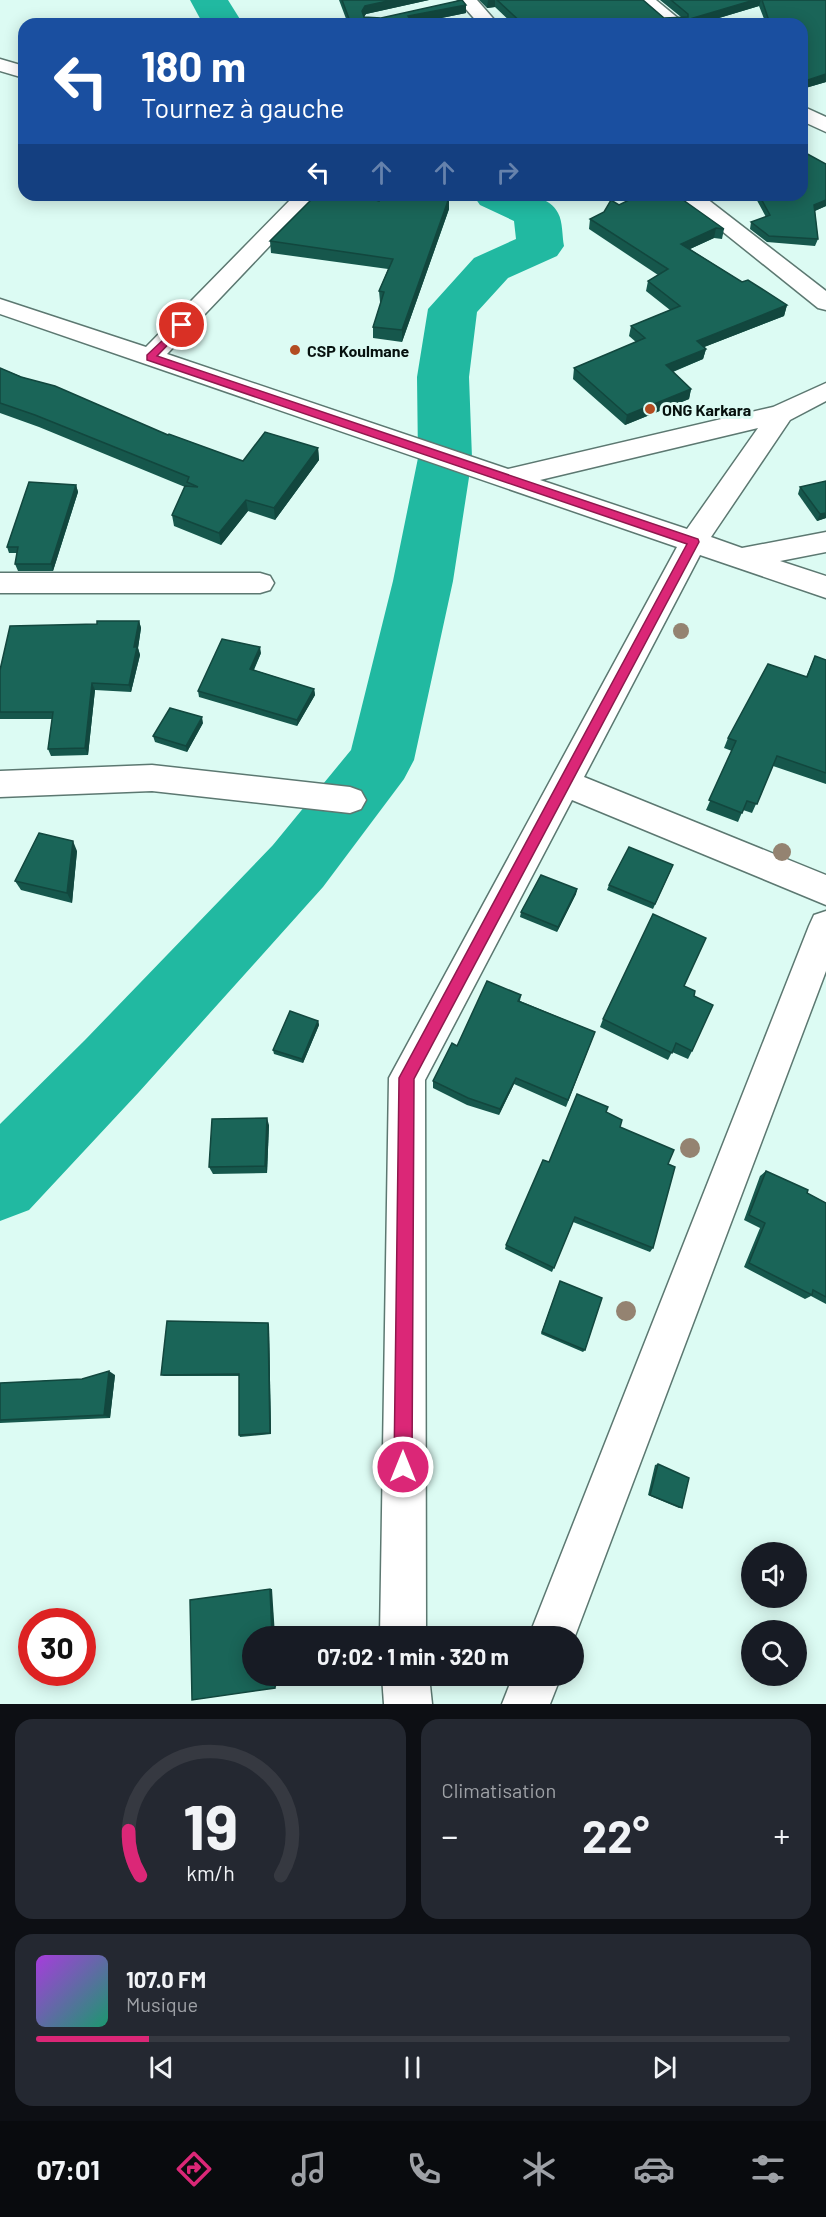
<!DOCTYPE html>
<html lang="fr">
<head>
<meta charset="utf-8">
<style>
	:root { --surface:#171b24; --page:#242831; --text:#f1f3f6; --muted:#9ea1a6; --line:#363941; --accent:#db2777 }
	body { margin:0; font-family:Barlow,sans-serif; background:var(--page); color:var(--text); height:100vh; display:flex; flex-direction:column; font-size:22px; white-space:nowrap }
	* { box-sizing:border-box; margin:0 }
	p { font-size:20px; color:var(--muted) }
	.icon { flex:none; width:33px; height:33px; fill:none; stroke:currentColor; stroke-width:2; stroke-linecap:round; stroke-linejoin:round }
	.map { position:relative; height:1704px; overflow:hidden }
	.drawer { display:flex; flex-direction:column; gap:15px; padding:15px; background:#0d0f14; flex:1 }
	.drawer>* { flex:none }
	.top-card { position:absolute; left:18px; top:18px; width:790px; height:183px; border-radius:18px; box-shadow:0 3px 15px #0003; background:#1a4fa0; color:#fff; overflow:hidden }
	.controls { position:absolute; left:741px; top:1542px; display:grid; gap:12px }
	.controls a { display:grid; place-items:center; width:66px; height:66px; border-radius:50%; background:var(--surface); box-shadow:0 3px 15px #0003; font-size:30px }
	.speed { position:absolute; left:18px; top:1608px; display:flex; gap:12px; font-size:30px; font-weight:700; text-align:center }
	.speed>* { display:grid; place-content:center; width:78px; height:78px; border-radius:50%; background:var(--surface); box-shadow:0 3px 15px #0003; line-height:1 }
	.speed .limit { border:9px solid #d22; background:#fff; color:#111 }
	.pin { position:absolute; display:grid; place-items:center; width:51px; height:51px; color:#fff; margin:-26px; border:3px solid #fff; border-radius:50%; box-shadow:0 2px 6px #0007 }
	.me { position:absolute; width:66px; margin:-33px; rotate:0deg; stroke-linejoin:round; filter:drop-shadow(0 0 4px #0008) }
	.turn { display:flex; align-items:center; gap:21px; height:126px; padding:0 24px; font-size:27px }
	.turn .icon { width:78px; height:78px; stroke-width:2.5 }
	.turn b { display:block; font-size:42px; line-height:51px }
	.lanes { display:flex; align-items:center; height:57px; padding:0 24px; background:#0003; justify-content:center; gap:30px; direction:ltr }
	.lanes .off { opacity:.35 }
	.big { font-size:45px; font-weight:700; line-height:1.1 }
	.drawer .tile { flex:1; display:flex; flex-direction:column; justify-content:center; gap:9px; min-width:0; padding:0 21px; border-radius:18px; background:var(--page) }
	.drawer .dial { align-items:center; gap:0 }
	.dial svg { height:156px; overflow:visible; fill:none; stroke:var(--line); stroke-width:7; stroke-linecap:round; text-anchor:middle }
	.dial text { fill:var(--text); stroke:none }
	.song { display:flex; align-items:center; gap:18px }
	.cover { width:72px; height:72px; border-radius:9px; background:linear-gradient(135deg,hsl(280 70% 55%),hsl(160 70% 35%)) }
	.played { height:6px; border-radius:3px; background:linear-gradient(90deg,var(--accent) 15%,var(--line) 15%) }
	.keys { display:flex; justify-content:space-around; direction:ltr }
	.heat { display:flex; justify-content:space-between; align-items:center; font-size:33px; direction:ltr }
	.drawer .tiles { flex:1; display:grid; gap:15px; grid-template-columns:1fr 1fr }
	.tile:last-child { grid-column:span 2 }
	.trip { position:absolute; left:242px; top:1626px; width:342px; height:60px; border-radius:30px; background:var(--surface); box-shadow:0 3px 15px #0003; font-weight:700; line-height:60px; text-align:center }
	.tabs { display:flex; height:96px; justify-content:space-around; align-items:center; background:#090b0e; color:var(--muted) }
	.tabs .icon { width:42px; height:42px }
	.tabs .current { color:var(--accent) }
	.tabs b { font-size:27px; color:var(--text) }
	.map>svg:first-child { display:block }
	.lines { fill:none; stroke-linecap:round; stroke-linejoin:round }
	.river { fill:#21b9a1; fill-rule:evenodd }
	.minor-casing { stroke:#5c7871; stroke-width:3 }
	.minor { fill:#fff; fill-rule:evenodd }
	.tree { fill:#948371 }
	.wall { fill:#16574c }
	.shaded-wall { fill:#12473e }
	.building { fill:#1a6558; stroke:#12473e; stroke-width:1.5 }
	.route { fill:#db2777; stroke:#8e194d; stroke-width:1.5 }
	.poi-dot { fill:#b24c21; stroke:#dcfbf3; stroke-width:2 }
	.labels { text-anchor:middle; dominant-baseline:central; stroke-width:6; stroke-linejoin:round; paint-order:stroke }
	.far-poi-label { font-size:16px; font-weight:bold; fill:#06110e; stroke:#dcfbf3; text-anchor:start }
</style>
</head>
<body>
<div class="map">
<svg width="826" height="1704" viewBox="0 0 826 1704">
	<rect width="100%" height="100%" fill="#dcfbf3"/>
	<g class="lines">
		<g class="river">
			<path d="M190 0H228L243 24H203Z"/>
			<path d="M473 195C497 195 546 188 558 213 563 222 562 236 564 246L557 256 508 278 477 312 469 377 472 458 453 581 414 760 404 779 323 887 139 1092 29 1210 0 1221V1124L85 1040 273 845 351 750 393 581 418 458 417 377 428 309 474 258 516 239 514 221 480 205Z"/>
		</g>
		<defs>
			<g id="minor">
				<path d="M458 0H477L498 24H479Z"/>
				<path d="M635 0H656L685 24H664Z"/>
				<path d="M0 59 24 66V78L0 71Z"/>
				<path d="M802 106 826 117V132L802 121Z"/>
				<path d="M295 195H318L167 354 508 469 773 407 826 383V401L790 420 711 537 742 548 826 532V552L780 561 826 576V598L700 555 584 777 826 875V905L572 800 425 1080 426 1636H380L389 1078 677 547 0 314V299L146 347ZM758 428 687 529 540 480Z"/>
				<path d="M677 195H702L826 291V310L818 308Z"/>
				<path d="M0 573H260L270 576 274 583 270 590 260 593H0Z"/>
				<path d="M152 765 350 787 361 791 366 800 361 809 350 813 152 791 0 797V771Z"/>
				<path d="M826 911V971L575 1636 573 1641V1636H529L809 926 814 915Z"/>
				<path d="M382 1676H429L432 1704H384Z"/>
				<path d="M513 1676H561L550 1704H502Z"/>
			</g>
		</defs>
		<use href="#minor" class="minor-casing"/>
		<use href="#minor" class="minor"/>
	</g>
	<g class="tree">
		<circle cx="681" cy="631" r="8"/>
		<circle cx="782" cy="852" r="9"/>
		<circle cx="690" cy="1148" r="10"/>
		<circle cx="626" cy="1311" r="10"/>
	</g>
	<g class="wall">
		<path d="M339 0H429L366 14 364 17 381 18 466 5V13L412 24H348Z"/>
		<path d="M479 0H643L664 18 681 17 660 0H826V82L802 89V24H766L759 6 699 24H513L495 7 487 8Z"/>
		<path d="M826 164V206L815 211 818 239 815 246 767 242 750 229 751 222 766 217 754 195H802Z"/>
		<path d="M447 197 449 209 402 342 373 338V327L381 303 380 302 379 291 388 269 271 253 270 241 379 201Z"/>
		<path d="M619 205 724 229 722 239 714 238 690 249 742 282 787 305 784 316 704 347 706 349 703 359 673 372 691 389 689 399 625 425 573 379 574 368 636 342 629 336 631 326 670 310 646 291 648 281 658 275 589 229 590 219Z"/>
		<path d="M0 368 168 435 243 461 318 448 319 460 275 520 248 511 221 545 174 526 172 515 185 487 39 427 0 413Z"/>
		<path d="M76 485 78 492 53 571H18L15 564 17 553H9L7 547Z"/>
		<path d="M800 487 826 518 817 521 798 494Z"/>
		<path d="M139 621 141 628 138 648 140 655 131 692 95 690 88 755 51 756 48 749 52 719H0V670L97 624Z"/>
		<path d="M261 653 254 670 314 689 315 695 297 726 199 697 198 691Z"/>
		<path d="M815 656 826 660V784L773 766 752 813 743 810 738 822 706 810 732 751 724 748 728 738 806 677Z"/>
		<path d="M203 723 187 752 155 742 153 736Z"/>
		<path d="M77 851 72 903 21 890 15 881Z"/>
		<path d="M671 870 653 909 607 890 609 885Z"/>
		<path d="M577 889 576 894 557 932 520 917 521 912Z"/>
		<path d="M684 986 694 996 692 1051 688 1059 672 1052 668 1060 600 1027 603 1019Z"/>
		<path d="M521 995 520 1001 595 1032 566 1107 514 1084 499 1115 467 1105 433 1088V1081L457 1046Z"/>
		<path d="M318 1021 319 1025 303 1063 274 1054 273 1050Z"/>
		<path d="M606 1112 620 1127 668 1164 653 1248 650 1252 573 1222 552 1272 505 1249 506 1245 549 1162Z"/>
		<path d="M269 1125 267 1173 213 1174 209 1167Z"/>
		<path d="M766 1171 826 1203V1304L811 1296 805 1299 744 1267 760 1228 744 1220 760 1176Z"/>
		<path d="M560 1281 585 1350 583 1352 541 1334Z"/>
		<path d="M268 1323 269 1325 271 1434 240 1437 239 1435V1376H164L161 1375Z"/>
		<path d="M115 1375 110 1418 0 1423V1383L82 1379Z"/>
		<path d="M658 1464 682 1508H679L648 1495 655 1465Z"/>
	</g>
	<g class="shaded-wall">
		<path d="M392 0H429L366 14 362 19V11L365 6Z"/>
		<path d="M488 0H495V7L487 8Z"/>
		<path d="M754 0H761L759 6 699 24H673Z"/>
		<path d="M466 5V13L412 24H394L408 16Z"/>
		<path d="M826 74V82L802 89V82Z"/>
		<path d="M85 195H109L86 199Z"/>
		<path d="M449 198V209L402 342V330Z"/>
		<path d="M826 200V206L812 212 814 205Z"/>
		<path d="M716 228 714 238 679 254 681 244Z"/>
		<path d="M787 305 784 316 694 351 697 341Z"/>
		<path d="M706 349 703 359 664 375 666 365Z"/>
		<path d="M691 389 689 399 625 425 627 415Z"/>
		<path d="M318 448 319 460 275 520 274 508Z"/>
		<path d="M76 485 78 492 53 571 51 564Z"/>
		<path d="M246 500 248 511 221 545 219 533Z"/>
		<path d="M826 513V518L817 521 820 514Z"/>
		<path d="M139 621 141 628 138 648 140 655 131 692 129 685 134 647Z"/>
		<path d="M260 647 261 653 251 675 250 669Z"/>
		<path d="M92 683 95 690 88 755 85 748Z"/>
		<path d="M314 689 315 695 297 726V720Z"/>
		<path d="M202 717 203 723 187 752 186 746Z"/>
		<path d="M73 841 77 851 72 903 67 893Z"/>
		<path d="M577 889 576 894 557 932 558 927Z"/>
		<path d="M318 1021 319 1025 303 1063 302 1059Z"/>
		<path d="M516 1078 514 1084 499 1115 500 1109Z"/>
		<path d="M267 1118 269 1125 267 1173 265 1166Z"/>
		<path d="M268 1323 269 1325 271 1434 270 1433Z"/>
		<path d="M109 1371 115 1375 110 1418 104 1415Z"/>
		<path d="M270 1589H272L275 1636H272Z"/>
		<path d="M274 1676H277V1685L275 1688Z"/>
	</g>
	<g class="building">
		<path d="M342 0H392L365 6 362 11 364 17 381 18 462 0 466 5 408 16 412 22 394 24H351Z"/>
		<path d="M497 0H643L664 18 688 17V14L671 0H754L673 24H523Z"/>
		<path d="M762 0H826V74L802 82V24H770Z"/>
		<path d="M802 151 826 164V200L814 205 818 239 769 236 751 222 770 215 759 195H802Z"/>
		<path d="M316 195H361L379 201 381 195H444V197L449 198 402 330 373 327 384 292 379 291 393 259 270 241Z"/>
		<path d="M639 195H676L724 229 716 228 681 244 742 282 748 280 787 305 697 341 706 349 666 365 691 389 627 415 574 368 645 338 631 326 680 306 648 281 668 269 590 219 604 212 611 200 619 205Z"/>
		<path d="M0 368 21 377 55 386 168 435 169 434 243 461 265 432 318 448 274 508 246 500 219 533 172 515 185 486 198 487 187 482 189 477 35 415 0 403Z"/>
		<path d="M826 481V513L820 514 800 487Z"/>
		<path d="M29 482 76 485 51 564H15L18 547H7Z"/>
		<path d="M97 621H139L134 647H137L129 685 92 683 85 748 48 749 53 712H0V670L10 626 97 624Z"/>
		<path d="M222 639 260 647 250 669 314 689 297 720 198 691Z"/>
		<path d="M815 656 826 660V773L777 756 757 804 747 801 742 813 709 800 736 741 728 738 768 664 807 677Z"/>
		<path d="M170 708 202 717 186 746 153 736Z"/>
		<path d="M39 833 73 841 67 893 15 881Z"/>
		<path d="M629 847 673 865 655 904 609 885Z"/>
		<path d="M541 875 577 889 558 927 521 912Z"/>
		<path d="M653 914 706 938 684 986 695 991 694 996 713 1005 692 1051 676 1043 672 1053 603 1019Z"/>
		<path d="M487 981 521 995 518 1001 595 1032 568 1100 516 1078 500 1109 468 1098 433 1081 452 1043 457 1046Z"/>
		<path d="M290 1011 318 1021 302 1059 273 1050Z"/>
		<path d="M577 1094 608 1107 606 1112 622 1120 620 1127 674 1150 668 1164 675 1167 653 1248 575 1217 554 1268 506 1245 543 1160 549 1162Z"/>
		<path d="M267 1118 265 1166 209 1167 212 1119Z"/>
		<path d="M766 1171 808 1190 807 1193 826 1203V1297L813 1290 812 1295 749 1263 765 1223 749 1215Z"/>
		<path d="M560 1281 602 1298 585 1350 542 1332Z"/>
		<path d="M167 1321 268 1323 270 1433 239 1435V1374L161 1375Z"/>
		<path d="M109 1371 104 1415 0 1420V1383L82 1379Z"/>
		<path d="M658 1464 689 1478 682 1508 650 1495Z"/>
		<path d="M270 1589 272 1636H252V1676H274L275 1688 192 1700 190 1600Z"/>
	</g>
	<path class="route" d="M182 322 185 323V327L157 356 698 539 699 542 414 1079 412 1467 410 1473 403 1476 397 1473 394 1467 399 1078 687 544 147 360V355Z"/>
	<g class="poi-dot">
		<circle cx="295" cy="350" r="6"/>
		<circle cx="650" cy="409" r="6"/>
	</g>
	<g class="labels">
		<g class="far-poi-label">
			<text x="307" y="350">CSP Koulmane</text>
			<text x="662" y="409">ONG Karkara</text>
		</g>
	</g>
</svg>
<div class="controls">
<a><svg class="icon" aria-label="sound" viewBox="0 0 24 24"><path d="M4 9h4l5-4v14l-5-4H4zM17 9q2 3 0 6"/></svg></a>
<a><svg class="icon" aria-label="search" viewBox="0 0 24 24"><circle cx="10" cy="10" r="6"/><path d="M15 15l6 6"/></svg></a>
</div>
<div class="speed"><div class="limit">30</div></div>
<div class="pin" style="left:182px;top:325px;background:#d93025"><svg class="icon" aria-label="arrive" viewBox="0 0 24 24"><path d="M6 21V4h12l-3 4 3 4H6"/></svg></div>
<svg class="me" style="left:403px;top:1467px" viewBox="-20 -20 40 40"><circle r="17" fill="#db2777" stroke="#fff" stroke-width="3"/><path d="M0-11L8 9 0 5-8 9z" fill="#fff"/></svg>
<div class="trip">07:02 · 1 min · 320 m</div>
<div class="top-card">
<div class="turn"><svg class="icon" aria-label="left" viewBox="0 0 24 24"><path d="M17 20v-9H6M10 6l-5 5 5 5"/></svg><div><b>180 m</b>Tournez à gauche</div></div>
<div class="lanes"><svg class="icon" aria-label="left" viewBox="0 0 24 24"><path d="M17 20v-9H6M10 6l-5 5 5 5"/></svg><svg class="icon off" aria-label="ahead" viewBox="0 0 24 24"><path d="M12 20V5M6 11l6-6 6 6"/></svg><svg class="icon off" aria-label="ahead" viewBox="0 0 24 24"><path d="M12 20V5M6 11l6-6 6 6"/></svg><svg class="icon off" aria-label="right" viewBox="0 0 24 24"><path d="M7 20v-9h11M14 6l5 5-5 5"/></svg></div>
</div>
</div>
<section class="drawer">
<div class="tiles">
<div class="tile dial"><svg viewBox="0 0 100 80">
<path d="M14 69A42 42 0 1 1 86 69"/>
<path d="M14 69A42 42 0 0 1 8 46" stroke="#db2777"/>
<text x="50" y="56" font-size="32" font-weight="700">19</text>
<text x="50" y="72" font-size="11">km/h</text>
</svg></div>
<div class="tile"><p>Climatisation</p>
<div class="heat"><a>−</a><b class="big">22°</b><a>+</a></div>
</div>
<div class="tile">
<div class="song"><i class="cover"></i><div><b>107.0 FM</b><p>Musique</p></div></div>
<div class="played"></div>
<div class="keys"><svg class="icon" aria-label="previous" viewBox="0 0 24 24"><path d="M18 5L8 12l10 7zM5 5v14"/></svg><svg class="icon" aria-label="pause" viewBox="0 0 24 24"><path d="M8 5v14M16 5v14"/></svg><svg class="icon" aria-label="next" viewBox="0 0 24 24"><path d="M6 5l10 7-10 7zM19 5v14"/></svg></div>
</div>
</div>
</section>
<nav class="tabs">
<b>07:01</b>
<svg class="icon current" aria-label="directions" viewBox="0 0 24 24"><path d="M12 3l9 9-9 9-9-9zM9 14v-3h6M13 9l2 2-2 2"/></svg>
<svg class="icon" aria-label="music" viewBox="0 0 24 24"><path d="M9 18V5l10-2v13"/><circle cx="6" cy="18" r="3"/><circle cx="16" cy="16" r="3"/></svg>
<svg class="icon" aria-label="phone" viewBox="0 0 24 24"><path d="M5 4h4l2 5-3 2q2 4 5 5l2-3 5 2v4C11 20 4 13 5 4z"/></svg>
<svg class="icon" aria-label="climate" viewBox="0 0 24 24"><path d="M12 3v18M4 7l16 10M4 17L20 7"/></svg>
<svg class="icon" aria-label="car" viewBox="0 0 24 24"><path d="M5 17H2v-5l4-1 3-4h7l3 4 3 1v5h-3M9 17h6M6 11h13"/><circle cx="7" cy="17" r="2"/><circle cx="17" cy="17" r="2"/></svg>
<svg class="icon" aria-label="filters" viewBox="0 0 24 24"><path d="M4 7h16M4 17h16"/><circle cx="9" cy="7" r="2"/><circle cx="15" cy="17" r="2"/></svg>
</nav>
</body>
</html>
